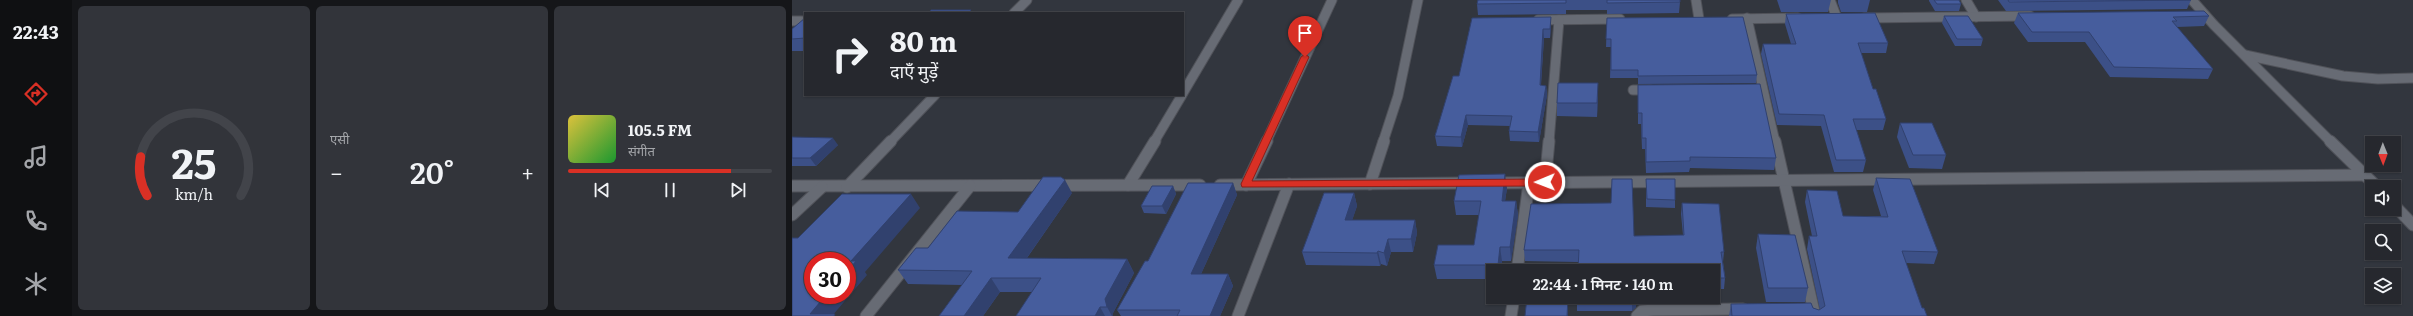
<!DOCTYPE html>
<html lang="hi">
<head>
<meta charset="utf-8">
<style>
	:root { --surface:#26282e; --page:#32343a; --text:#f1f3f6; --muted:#a4a6aa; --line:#42444a; --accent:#d93025 }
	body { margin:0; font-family:Literata,"Noto Sans Devanagari",serif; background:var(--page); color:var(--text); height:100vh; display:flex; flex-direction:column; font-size:15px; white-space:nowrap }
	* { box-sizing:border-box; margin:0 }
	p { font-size:13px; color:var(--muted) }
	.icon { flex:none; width:22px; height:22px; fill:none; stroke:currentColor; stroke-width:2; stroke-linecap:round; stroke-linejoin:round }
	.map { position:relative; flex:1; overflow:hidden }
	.details { display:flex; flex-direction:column; gap:6px; padding:6px; background:#151619; width:720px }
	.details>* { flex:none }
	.banner { position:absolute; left:12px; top:12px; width:380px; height:84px; border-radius:0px; box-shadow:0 1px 3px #0004,0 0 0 1px var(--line); background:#26282e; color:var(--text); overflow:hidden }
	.needle { width:26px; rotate:179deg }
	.tools { position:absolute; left:1573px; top:136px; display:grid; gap:8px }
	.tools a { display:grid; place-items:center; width:36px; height:36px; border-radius:0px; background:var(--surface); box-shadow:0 1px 3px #0004,0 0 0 1px var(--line); font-size:20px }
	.speed { position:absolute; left:12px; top:252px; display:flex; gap:8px; font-size:20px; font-weight:700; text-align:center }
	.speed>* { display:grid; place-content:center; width:52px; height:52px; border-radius:50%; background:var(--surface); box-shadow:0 1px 3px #0004,0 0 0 1px var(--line); line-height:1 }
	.speed .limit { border:6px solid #d22; background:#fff; color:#111 }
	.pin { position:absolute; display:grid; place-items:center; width:34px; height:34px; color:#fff; margin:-41px -17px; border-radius:50% 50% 50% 0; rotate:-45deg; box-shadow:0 0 4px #0007 }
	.pin .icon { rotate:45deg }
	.me { position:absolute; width:44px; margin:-22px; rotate:269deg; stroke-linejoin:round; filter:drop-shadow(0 0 3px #0008) }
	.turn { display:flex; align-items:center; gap:14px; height:84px; padding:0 20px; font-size:18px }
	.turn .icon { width:52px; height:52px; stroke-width:2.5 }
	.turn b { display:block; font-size:28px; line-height:34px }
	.big { font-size:30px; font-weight:600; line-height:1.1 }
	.details .widget { flex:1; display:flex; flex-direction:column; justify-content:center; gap:6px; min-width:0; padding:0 14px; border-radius:6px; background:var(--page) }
	.details .dial { align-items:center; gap:0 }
	.dial svg { height:104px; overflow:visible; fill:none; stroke:var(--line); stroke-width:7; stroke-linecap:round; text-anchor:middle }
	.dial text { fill:var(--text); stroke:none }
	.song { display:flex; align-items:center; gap:12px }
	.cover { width:48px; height:48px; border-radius:6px; background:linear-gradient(135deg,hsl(50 70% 55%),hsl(130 70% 35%)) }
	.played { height:4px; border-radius:2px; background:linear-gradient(90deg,var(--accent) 80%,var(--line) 80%) }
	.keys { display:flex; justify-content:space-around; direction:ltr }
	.heat { display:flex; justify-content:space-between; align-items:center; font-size:22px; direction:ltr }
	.details .tiles { flex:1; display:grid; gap:6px; grid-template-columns:repeat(3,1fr) }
	.trip { position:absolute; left:694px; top:264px; width:234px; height:40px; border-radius:0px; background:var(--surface); box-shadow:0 1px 3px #0004,0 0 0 1px var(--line); font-weight:600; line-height:40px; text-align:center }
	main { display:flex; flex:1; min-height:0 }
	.tab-bar { display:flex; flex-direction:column; width:72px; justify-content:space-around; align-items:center; background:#0f1012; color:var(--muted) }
	.tab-bar .icon { width:28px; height:28px }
	.tab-bar .active { color:var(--accent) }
	.tab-bar b { font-size:18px; color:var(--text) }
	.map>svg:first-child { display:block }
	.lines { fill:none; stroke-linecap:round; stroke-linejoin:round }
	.minor-far1-casing { stroke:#505259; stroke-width:11 }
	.minor-casing { stroke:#505259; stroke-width:13 }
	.tertiary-far1-casing { stroke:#505259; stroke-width:11 }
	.tertiary-casing { stroke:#505259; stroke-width:13 }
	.minor-far1 { stroke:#676b74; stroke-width:9 }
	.minor { stroke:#676b74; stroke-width:11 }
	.tertiary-far1 { stroke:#676b74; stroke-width:9 }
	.tertiary { stroke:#676b74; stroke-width:11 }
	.wall { fill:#3c5087 }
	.shaded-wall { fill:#31416e }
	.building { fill:#465d9d; stroke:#31416e }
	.route { fill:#d93025; stroke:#8d1f18 }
</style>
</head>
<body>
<main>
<nav class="tab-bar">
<b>22:43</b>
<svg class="icon active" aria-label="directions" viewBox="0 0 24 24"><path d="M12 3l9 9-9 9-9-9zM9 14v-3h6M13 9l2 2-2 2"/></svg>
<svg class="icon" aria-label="music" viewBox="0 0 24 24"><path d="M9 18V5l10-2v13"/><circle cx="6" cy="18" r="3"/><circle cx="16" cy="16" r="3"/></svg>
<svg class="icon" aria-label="phone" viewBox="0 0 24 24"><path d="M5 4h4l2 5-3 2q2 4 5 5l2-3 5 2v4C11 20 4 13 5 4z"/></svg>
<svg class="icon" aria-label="climate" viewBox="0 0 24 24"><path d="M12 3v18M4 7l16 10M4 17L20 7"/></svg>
</nav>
<section class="details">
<div class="tiles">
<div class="widget dial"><svg viewBox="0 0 100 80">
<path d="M14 69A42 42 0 1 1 86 69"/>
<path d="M14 69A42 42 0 0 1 9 39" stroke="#d93025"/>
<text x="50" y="56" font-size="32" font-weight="700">25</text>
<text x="50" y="72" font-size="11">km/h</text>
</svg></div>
<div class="widget"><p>एसी</p>
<div class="heat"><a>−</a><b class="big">20°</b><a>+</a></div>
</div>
<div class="widget">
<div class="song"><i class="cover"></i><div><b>105.5 FM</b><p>संगीत</p></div></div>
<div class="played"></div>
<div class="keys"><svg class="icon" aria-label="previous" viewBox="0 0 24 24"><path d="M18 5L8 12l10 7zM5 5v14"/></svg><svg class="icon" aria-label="pause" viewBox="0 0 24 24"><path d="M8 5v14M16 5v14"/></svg><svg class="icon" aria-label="next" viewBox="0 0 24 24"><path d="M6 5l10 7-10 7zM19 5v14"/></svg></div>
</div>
</div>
</section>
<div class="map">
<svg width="1621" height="316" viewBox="0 0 1621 316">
	<rect width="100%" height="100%" fill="#32363e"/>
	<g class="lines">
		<defs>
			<g id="minor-far1">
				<path d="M904 0 907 19"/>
				<path d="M1038 0 1045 18"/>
				<path d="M1174 0 1184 17"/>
				<path d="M222 13 235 0"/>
				<path d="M955 18 983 142"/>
				<path d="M1072 18 1238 16"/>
				<path d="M940 19 1006 18"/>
				<path d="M746 20 828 19"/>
				<path d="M0 21H13"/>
				<path d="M1453 55 1551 76 1586 79 1621 78"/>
				<path d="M841 90H859"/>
				<path d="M391 93 446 0"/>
				<path d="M98 142 143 95"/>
				<path d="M362 142 390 95"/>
				<path d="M474 142 540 0"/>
				<path d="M591 142 606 96 626 0"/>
				<path d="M757 142 767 20"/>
			</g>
			<g id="minor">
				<path d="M983 141 1023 316"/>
				<path d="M702 183 1574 175"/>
				<path d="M753 183 757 141"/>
				<path d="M578 184 592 141"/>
				<path d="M336 185 363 141"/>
				<path d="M428 185 678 183"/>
				<path d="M454 185 475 141"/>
				<path d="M0 186 408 185"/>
				<path d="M55 187 99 141"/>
				<path d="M0 215 30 187"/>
				<path d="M725 271 737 183"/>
				<path d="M74 316 178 186"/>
				<path d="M446 316 497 184"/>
				<path d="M719 316 722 297"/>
				<path d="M845 316 850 311 861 310 951 309"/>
			</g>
			<path id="tertiary-far1" d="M1400 0 1422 25 1539 142"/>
			<g id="tertiary">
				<path d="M1538 141 1585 187"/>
				<path d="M1602 205 1621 225"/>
			</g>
		</defs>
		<use href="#minor-far1" class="minor-far1-casing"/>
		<use href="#minor" class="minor-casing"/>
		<use href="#tertiary-far1" class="tertiary-far1-casing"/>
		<use href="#tertiary" class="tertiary-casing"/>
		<use href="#minor-far1" class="minor-far1"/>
		<use href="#minor" class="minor"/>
		<use href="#tertiary-far1" class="tertiary-far1"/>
		<use href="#tertiary" class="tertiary"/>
	</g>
	<g class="wall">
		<path d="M686 0H888V2L887 13 815 14V10H774V14L686 15 685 4Z"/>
		<path d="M985 0H1039L1036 12H989Z"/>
		<path d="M1046 0H1078L1075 12H1049L1046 3Z"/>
		<path d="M1137 0H1167L1169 4 1167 11H1143L1137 1Z"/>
		<path d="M1206 0H1399L1395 9 1214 11Z"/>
		<path d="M1226 13 1417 16 1412 26 1385 27 1421 69 1416 79 1318 77 1293 42H1236L1222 23Z"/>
		<path d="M994 14 1096 43 1094 53H1069L1081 89 1094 119 1091 130H1064L1074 160 1071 172H1042L1029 126 985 125 969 54 971 44H999L993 24Z"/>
		<path d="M1152 16 1191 39 1189 46H1163L1150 23Z"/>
		<path d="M13 18V51H0V29Z"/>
		<path d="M680 18 759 26 758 38H752L749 85 754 86 755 95 747 142 718 141 717 131 718 126 676 125 670 147 645 146 643 136 667 76Z"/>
		<path d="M815 18 965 75 964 83 846 84V78H818L819 47H814Z"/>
		<path d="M846 85 984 158 982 170 898 168 897 172 854 173 853 149H850L849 124H846Z"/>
		<path d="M806 97 805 117 765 116V103Z"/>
		<path d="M1108 123 1154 155 1150 169 1117 168 1105 137Z"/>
		<path d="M0 137 46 145 24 166H0Z"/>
		<path d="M1084 178 1146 252 1142 264 1114 263 1130 308 1135 316H937L939 304 1021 308 1027 310H1028L1015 249 1017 236H1020L1013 202 1015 190 1051 216H1089L1081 190Z"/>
		<path d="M854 179 883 200V208L854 207Z"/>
		<path d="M441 183 445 195 409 274H436L441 286 428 316H329L325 310 356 261Z"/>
		<path d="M381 186 384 194 374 214 352 213 349 206Z"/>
		<path d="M715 188 713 201H724L726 215 719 261H710L709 271H701V279H645L642 265 682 245 687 215H664L662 201Z"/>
		<path d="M280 193 235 258 335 259 342 273 321 313V316H224L240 292H208L191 316H147L170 285 116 284 106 270 136 248Z"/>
		<path d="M562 193 565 206 560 220H623L625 233 621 252H599L595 266 589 264 588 266 514 265 510 252Z"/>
		<path d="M890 203 932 252 931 262 933 278 932 289H921V271L786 262 733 261 732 250 842 236 891 235 889 214Z"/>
		<path d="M966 234 1016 288 1013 302H974L964 248Z"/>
		<path d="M785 297H844V307L840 311H785Z"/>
	</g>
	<g class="shaded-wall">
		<path d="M759 17V26L758 38V29Z"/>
		<path d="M751 29 752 38 748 95V85Z"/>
		<path d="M806 83V97L805 117V103Z"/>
		<path d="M754 86 755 95 747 142 746 132Z"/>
		<path d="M674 115 676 125 670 147 669 137Z"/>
		<path d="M41 138 46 145 24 166 18 158Z"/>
		<path d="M713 174 715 188 711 215 710 201Z"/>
		<path d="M273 180 280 193 225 272 216 258Z"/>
		<path d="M441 183 445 195 404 285 399 274Z"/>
		<path d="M381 186 384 194 374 214 370 206Z"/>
		<path d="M562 193 565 206 556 233 553 220Z"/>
		<path d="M119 194 128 208 73 272 75 275 40 316 18 314 34 295H55V272L59 261Z"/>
		<path d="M724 201 726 215 719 261 718 247Z"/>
		<path d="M623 220 625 233 621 252 619 239Z"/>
		<path d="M596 239 599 252 595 266 592 253Z"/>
		<path d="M708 247 710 261 709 271H707L706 265Z"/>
		<path d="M586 251 589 264 588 266 585 253Z"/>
		<path d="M335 259 342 273 321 313V316H320L315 307 313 299Z"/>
		<path d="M436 274 441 286 428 316H418Z"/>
		<path d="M199 278 208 292 191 316H172Z"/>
		<path d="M843 297H844V307L840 311V300Z"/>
		<path d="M776 298V316H775Z"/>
		<path d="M308 307 313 316H303Z"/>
	</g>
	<g class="building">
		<path d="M686 0H774V3L685 4Z"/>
		<path d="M815 0H888V2L815 3Z"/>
		<path d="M1142 0H1167L1169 4H1145Z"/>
		<path d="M1216 0H1399L1217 2Z"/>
		<path d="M139 10H179L176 13H20L21 12 136 13Z"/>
		<path d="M1412 11 1417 16 1381 17 1385 21H1380L1421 69 1322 67 1297 32H1240L1226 13Z"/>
		<path d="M1083 13 1096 43H1066L1081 89H1084L1094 119H1061L1074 160H1044L1032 115 987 114 971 44H1004L994 14Z"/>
		<path d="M1152 16H1176L1191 39H1165Z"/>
		<path d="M759 17 758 29H751L748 85 754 86 746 132 717 131 720 116 674 115 669 137 643 136 661 76H667L680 18Z"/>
		<path d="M951 17 965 75 846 76V70H819V39H814L815 18Z"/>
		<path d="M13 18V38L0 39V29Z"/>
		<path d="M766 83H806L805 103H765Z"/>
		<path d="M968 84 984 158 898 157V161L854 162V138H850V113H846V85Z"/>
		<path d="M1108 123H1140L1154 155H1121Z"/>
		<path d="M0 137 41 138 18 158H0Z"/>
		<path d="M713 174 710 201H724L718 247H708L706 265H642L646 245H682L689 201H662L667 175Z"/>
		<path d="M251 177H269L273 180 216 258 335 259 313 299 315 307H308L303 316H224L249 278H199L172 316H147L180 271 106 270 124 248H136L165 211 226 212Z"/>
		<path d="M1084 178 1118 179 1146 252 1110 251 1130 308H1132L1135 316H940L939 304 1019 303 1021 308 1027 310 1033 306 1017 236H1025L1015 190 1045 191 1051 216 1096 217Z"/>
		<path d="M820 179H840L842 236 892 235 890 203 927 204 932 252H929L933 278H921V271H786L787 250H732L739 204 819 203Z"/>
		<path d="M854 179H883V200L855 199Z"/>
		<path d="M396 183H441L399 274H436L418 316H385L388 310H325L353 261H356Z"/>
		<path d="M360 186H381L370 206H349Z"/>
		<path d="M532 193H562L553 220H623L619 239H596L592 253 586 251 585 253 510 252Z"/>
		<path d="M50 194H119L59 261H64L55 272V261H21V295H34L18 314H43L42 316H0V238H6Z"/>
		<path d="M966 234 1003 235 1016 288H976Z"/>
		<path d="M735 297 776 298 775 316H733Z"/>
		<path d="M785 297H843L840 300H784Z"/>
	</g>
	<path class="route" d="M513 54 517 57 460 181 753 179 758 182 753 186 450 187 449 184 509 57Z"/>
</svg>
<div class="tools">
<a><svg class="needle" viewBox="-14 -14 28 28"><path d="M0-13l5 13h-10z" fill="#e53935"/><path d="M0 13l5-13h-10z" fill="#a4a6aa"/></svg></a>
<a><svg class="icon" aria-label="sound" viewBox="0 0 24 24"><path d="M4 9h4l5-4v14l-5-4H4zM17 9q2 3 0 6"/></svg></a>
<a><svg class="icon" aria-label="search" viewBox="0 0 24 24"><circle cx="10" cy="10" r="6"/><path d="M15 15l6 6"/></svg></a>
<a><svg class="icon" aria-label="layers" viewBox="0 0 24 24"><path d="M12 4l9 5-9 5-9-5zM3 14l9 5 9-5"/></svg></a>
</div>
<div class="speed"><div class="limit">30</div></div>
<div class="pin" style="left:513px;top:57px;background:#d93025"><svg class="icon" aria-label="arrive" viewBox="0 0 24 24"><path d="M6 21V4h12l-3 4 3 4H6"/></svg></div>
<svg class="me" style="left:753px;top:182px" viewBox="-20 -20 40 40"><circle r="17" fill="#d93025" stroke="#fff" stroke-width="3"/><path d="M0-11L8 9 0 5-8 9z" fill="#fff"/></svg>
<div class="trip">22:44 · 1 मिनट · 140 m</div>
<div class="banner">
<div class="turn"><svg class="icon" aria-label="right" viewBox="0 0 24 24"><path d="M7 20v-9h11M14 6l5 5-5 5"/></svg><div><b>80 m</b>दाएँ मुड़ें</div></div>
</div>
</div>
</main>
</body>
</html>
